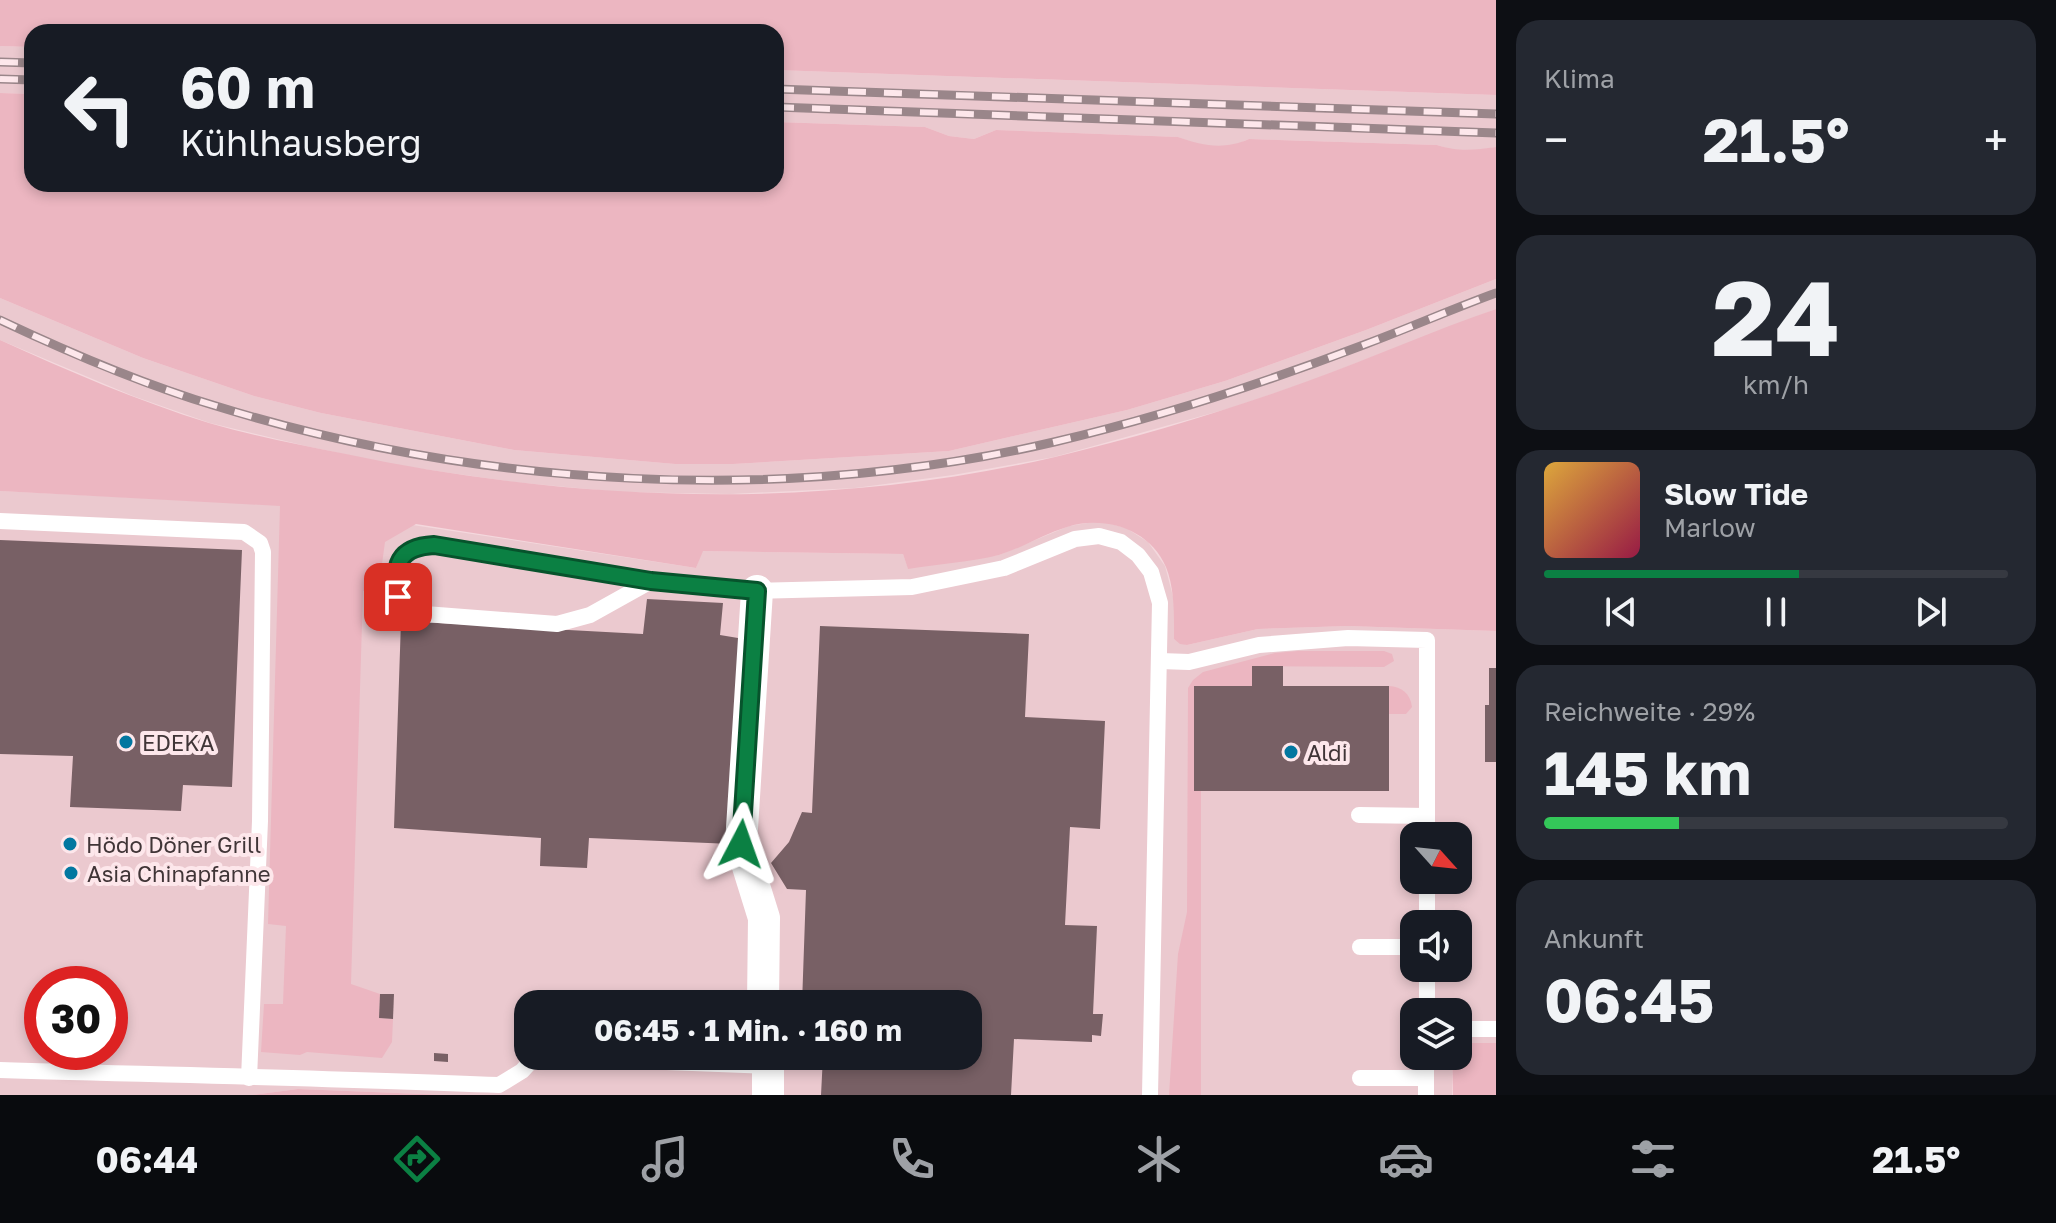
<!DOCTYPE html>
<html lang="de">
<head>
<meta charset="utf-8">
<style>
	:root { --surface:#171b24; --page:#242831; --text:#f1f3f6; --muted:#9ea1a6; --line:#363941; --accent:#0b8043 }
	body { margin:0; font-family:"Golos Text",sans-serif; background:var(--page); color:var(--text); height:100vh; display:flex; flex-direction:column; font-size:30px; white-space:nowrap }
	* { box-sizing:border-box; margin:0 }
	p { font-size:26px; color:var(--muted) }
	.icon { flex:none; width:44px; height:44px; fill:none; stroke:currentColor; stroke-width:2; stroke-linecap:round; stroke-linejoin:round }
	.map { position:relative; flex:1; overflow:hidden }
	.side { display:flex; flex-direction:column; gap:20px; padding:20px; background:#0d0f14; width:560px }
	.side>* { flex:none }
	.guide { position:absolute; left:24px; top:24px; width:760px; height:168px; border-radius:24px; box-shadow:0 4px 12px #0003; background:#171b24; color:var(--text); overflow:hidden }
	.needle { width:52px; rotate:117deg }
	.buttons { position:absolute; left:1400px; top:822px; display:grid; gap:16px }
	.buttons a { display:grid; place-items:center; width:72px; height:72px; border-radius:16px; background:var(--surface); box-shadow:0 4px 12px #0003; font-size:40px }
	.speed { position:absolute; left:24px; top:966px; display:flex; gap:16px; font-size:40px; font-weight:700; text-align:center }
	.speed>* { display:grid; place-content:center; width:104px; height:104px; border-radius:50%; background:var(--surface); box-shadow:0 4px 12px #0003; line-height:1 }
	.speed .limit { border:12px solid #d22; background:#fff; color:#111 }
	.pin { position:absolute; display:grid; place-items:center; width:68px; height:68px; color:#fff; margin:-34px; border-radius:16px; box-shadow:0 4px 12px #0006 }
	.me { position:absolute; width:88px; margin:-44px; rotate:4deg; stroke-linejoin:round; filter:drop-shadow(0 0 6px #0008) }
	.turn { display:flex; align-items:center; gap:28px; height:168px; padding:0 24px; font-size:36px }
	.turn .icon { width:104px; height:104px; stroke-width:2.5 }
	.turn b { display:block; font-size:56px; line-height:68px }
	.big { font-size:60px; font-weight:700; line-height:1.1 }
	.side .widget { flex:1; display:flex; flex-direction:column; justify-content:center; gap:12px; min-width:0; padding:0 28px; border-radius:24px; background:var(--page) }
	.side .dial { align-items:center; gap:0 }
	.dial b { font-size:104px; line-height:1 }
	.song { display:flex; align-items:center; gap:24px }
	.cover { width:96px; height:96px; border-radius:12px; background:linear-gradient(135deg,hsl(40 70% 55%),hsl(340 70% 35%)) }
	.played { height:8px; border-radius:4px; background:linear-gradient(90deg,var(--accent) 55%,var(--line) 55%) }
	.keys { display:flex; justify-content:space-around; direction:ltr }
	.heat { display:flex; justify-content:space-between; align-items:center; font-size:44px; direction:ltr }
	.charge { height:12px; border-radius:6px; background:linear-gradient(90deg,#34c759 29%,var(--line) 0) }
	.trip { position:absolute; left:514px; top:990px; width:468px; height:80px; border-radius:24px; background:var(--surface); box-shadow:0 4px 12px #0003; font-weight:700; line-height:80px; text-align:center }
	.tab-bar { display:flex; height:128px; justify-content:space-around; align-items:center; background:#090b0e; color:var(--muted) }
	.tab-bar .icon { width:56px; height:56px }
	.tab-bar .current { color:var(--accent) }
	.tab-bar b { font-size:36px; color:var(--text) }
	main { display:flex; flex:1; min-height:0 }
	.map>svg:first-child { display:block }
	.built { fill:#ebc9cf; fill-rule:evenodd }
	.green { fill:#ecb6c1 }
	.building { fill:#786065 }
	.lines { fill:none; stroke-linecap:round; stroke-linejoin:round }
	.service { stroke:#fff; stroke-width:16 }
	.minor { stroke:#fff; stroke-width:32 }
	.rail-casing { stroke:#9a868a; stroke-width:9 }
	.rail { stroke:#fde7eb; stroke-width:6; stroke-dasharray:18; stroke-linecap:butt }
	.route-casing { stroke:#07532c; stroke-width:20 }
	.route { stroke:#0b8043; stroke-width:14 }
	.poi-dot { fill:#0277a0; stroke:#fde7eb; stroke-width:3 }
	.labels { text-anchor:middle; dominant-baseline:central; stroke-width:8; stroke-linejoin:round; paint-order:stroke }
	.poi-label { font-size:22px; fill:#403537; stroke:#fde7eb; text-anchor:start }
</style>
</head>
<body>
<main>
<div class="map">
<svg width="1496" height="1095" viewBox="0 0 1496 1095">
	<rect width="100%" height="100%" fill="#f4d8dd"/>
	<g class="built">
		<path d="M0 46 32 47V94L0 93Z"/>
		<path d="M776 70 1496 95V147L1473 151H1456L1437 145 1249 139 1233 146H1202L1178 137 996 130 974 139 949 136 925 127 776 122Z"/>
		<path d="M1496 279V309L1310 381 1234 407 1054 457 953 475 855 488 730 494 620 492 513 482 395 465 306 446 210 423 133 396 0 340V298L143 358 254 396 321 413 514 450 675 464H733L949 451 1127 410 1225 381 1366 330Z"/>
		<path d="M0 491 280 505 696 568 702 551 903 554 908 568 999 555 1069 526 1100 521 1126 528 1148 542 1165 566 1175 604 1174 639 1187 645 1258 629 1348 626 1496 631V1043H1458V1012H1414V1056H1452V1095H447L298 1089 252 1095H0ZM1414 836H1458V880H1414ZM1414 924H1458V968H1414ZM42 984H110V1052H42ZM528 1004H968V1056H528Z"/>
	</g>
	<g class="green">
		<path d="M0 0H1496V95L776 70V32H32V47L0 46Z"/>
		<path d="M0 93 32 94V184H776V122L925 127 949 136 974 139 996 130 1178 137C1203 146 1224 150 1249 139L1437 145C1459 152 1474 150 1496 147V279L1366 330 1225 381 1127 410 949 451 733 464H675L514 450 321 413 254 396 143 358 0 298Z"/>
		<path d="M1496 309V631L1348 626 1258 629 1187 645 1180 644 1174 639C1174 615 1175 590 1166 567 1150 529 1104 515 1067 527 1044 534 1022 548 999 555 970 562 938 564 908 569L903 554 703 551 696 568 416 524 385 542 378 593 363 591 351 984 380 994 379 1018 393 1019 392 1042 382 1058 307 1052 300 1055 261 1052 264 1004H283L286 926 268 924 280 506 0 491V340C68 371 138 401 209 423 254 436 300 445 346 454 578 503 823 511 1055 457 1139 437 1226 411 1308 381 1371 358 1432 331 1496 309Z"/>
		<path d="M1298 651H1384L1392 654 1394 661 1384 667 1252 666V686L1194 687V790L1201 791V1095H1169L1178 954 1187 912 1188 688 1193 680 1203 672 1275 653Z"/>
		<path d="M1389 686C1402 687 1410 693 1412 707L1406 714H1389Z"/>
		<path d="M1458 1043H1496V1095H1453L1452 1056H1458Z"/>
		<path d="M298 1089 447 1095H252Z"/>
	</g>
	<g class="building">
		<path d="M0 540 242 550 232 787 183 785 181 811 70 807 73 756 0 754Z"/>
		<path d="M647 599 723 603 720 635 744 639 732 844 589 838 587 868 540 866 541 838 394 828 401 621 643 634Z"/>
		<path d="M820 626 1029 634 1025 717 1105 721 1100 829 1070 827 1065 925 1097 926 1093 1014H1103L1101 1036 1092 1035V1042L1014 1039 1011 1095H821L823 1056H968V1004H802L806 890 787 889 771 863 789 842 802 812 812 813Z"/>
		<path d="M1252 666H1283V686H1389V791H1194V686H1252Z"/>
		<path d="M1489 668H1496V762H1485V705H1489Z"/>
		<path d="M380 994H394L393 1019 379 1018Z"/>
		<path d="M434 1053 448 1054V1062L434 1061Z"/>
	</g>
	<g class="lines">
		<g class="service">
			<path d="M0 521 244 532 260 543 263 552 260 821 249 1078"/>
			<path d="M651 581 590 615 557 624 425 614C380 600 385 548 434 545L651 581 757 591 912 587 1004 568 1075 539 1099 536 1121 542 1138 555 1151 572 1160 603 1150 1095"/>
			<path d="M1160 661 1189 662 1259 645 1348 638 1427 640V836"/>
			<path d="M1359 815 1427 816"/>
			<path d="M1427 924V880"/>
			<path d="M1360 947H1414"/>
			<path d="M1427 1012V968"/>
			<path d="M1458 1029H1496"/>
			<path d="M0 1070C166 1075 333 1078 499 1085L522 1071 535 1057 769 1066"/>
			<path d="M1360 1078H1426"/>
			<path d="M1426 1095V1056"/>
		</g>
		<g class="minor">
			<path d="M757 591 741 844 764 918 763 1004"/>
			<path d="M768 1056V1095"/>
		</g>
		<defs>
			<g id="rail">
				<path d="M0 62 32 63"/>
				<path d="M0 79 32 80"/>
				<path d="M776 89 1496 114"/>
				<path d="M776 107 1496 133"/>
				<path d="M0 320C70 353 142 384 216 406 481 488 784 505 1054 442 1160 417 1264 383 1366 344 1409 328 1452 309 1496 293"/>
			</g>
		</defs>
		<use href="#rail" class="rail-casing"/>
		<use href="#rail" class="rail"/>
	</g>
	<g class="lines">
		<defs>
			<path id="route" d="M398 597C393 565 398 547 434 545L651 581 757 591 741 844"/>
		</defs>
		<use href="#route" class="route-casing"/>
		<use href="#route" class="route"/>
	</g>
	<g class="poi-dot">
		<circle cx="126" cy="742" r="8"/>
		<circle cx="1291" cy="752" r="8"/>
		<circle cx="70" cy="844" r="8"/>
		<circle cx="71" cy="873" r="8"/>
	</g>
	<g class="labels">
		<g class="poi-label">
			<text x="142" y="742">EDEKA</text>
			<text x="1307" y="752">Aldi</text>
			<text x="86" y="844">Hödo Döner Grill</text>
			<text x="87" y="873">Asia Chinapfanne</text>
		</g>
	</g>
</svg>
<div class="buttons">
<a><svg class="needle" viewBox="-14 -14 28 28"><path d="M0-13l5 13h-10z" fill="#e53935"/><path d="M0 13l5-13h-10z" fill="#9ea1a6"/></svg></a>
<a><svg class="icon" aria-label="sound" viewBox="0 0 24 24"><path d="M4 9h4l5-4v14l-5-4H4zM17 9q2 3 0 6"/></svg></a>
<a><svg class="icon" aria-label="layers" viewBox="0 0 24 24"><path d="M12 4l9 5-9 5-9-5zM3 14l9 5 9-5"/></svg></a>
</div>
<div class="speed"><div class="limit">30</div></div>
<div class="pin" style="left:398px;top:597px;background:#d93025"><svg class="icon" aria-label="arrive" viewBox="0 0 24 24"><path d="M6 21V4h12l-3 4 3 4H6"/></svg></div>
<svg class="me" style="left:741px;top:844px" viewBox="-20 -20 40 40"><path d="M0-17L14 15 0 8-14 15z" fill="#0b8043" stroke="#fff" stroke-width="4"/></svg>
<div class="trip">06:45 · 1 Min. · 160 m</div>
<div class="guide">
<div class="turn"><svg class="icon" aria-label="left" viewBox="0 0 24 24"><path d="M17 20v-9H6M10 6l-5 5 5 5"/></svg><div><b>60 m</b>Kühlhausberg</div></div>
</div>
</div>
<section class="side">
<div class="widget"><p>Klima</p>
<div class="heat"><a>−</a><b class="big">21.5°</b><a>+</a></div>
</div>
<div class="widget dial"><b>24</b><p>km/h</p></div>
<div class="widget">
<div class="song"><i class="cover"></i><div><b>Slow Tide</b><p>Marlow</p></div></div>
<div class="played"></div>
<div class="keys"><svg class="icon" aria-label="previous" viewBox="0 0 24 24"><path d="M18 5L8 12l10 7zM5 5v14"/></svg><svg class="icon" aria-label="pause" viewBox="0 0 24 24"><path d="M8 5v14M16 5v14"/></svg><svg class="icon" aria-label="next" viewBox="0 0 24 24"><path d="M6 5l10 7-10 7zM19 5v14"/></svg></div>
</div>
<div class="widget"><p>Reichweite · 29%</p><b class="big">145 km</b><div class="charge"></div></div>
<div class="widget"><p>Ankunft</p><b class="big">06:45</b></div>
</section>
</main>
<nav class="tab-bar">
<b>06:44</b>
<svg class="icon current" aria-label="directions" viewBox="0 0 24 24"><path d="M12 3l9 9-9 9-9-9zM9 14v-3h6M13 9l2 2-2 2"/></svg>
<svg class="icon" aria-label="music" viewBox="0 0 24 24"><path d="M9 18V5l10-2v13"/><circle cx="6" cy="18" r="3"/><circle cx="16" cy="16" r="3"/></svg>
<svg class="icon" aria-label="phone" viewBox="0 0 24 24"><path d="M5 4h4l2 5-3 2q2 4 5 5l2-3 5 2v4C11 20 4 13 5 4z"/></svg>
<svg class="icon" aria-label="climate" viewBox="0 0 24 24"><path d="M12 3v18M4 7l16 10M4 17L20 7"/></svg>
<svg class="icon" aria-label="car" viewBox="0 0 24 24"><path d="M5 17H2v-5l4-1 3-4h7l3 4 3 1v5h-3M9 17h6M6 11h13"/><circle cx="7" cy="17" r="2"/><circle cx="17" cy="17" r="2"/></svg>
<svg class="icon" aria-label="filters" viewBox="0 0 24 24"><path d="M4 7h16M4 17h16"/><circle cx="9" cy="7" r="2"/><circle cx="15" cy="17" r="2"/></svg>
<b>21.5°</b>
</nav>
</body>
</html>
